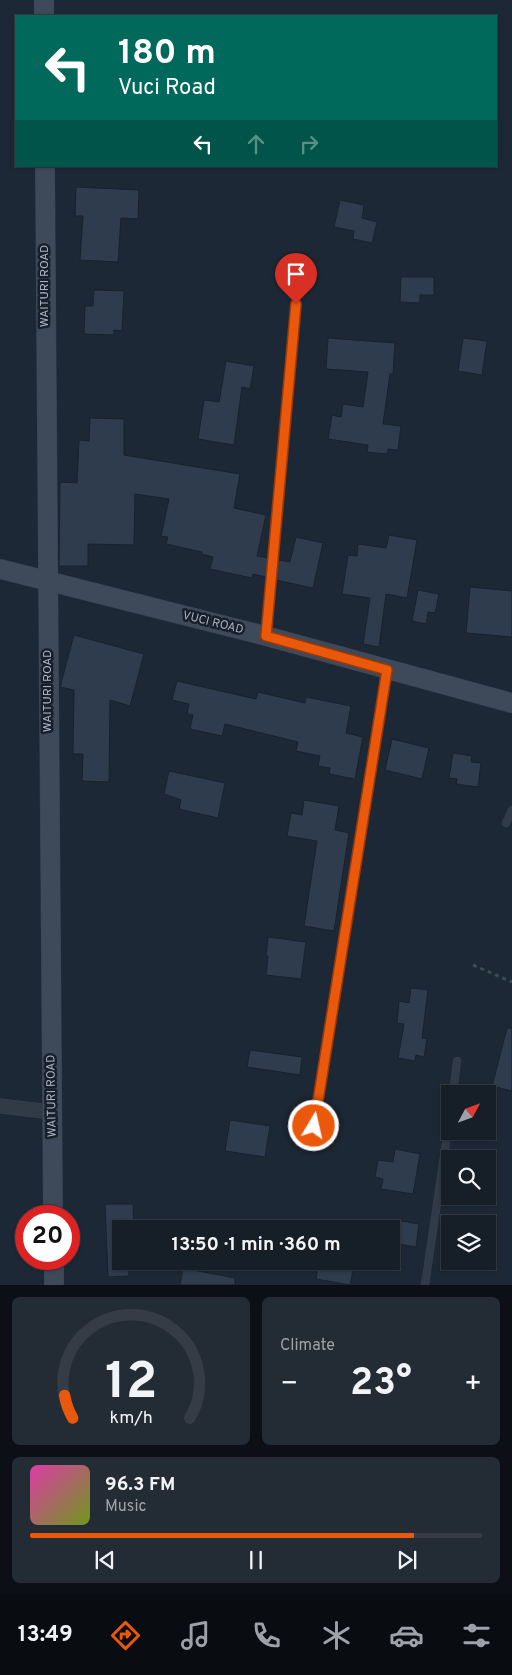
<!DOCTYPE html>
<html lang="en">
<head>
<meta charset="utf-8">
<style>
	:root { --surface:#161e28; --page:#232b34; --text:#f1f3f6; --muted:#9ea2a8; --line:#353c45; --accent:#ea580c }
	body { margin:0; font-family:Overpass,sans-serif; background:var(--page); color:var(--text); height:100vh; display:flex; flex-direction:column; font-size:19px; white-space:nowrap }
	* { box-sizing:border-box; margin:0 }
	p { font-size:16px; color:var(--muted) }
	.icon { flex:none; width:28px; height:28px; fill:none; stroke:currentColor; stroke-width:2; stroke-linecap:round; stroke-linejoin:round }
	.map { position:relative; height:1285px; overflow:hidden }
	.details { display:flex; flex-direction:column; gap:12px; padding:12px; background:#0c1016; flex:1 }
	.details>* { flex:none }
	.banner { position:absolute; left:15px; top:15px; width:482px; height:152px; border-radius:0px; box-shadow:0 1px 4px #0004,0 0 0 1px var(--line); background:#00695c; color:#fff; overflow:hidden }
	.needle { width:32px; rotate:49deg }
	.buttons { position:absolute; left:441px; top:1085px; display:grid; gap:10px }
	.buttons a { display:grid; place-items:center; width:55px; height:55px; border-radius:0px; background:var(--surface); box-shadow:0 1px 4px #0004,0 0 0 1px var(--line); font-size:25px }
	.speed { position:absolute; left:15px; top:1205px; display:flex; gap:10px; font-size:25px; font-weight:700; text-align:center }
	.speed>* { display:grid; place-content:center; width:65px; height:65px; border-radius:50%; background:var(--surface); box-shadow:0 1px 4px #0004,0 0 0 1px var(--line); line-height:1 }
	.speed .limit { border:8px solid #d22; background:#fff; color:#111 }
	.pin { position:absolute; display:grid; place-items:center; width:42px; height:42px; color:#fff; margin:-51px -21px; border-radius:50% 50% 50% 0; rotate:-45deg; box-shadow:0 0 5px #0007 }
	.pin .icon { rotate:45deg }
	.me { position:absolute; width:55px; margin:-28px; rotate:9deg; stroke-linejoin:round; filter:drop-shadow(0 0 4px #0008) }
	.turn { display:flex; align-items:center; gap:18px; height:105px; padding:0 20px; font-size:22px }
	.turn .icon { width:65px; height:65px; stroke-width:2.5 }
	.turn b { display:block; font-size:35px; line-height:42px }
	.lanes { display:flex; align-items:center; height:48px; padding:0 20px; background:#0003; justify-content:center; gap:25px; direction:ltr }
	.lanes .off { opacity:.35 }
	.big { font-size:38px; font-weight:700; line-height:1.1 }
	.details .widget { flex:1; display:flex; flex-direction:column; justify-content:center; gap:8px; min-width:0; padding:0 18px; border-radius:8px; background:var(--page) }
	.details .dial { align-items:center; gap:0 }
	.dial svg { height:130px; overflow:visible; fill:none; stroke:var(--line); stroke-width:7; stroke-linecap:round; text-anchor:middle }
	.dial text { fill:var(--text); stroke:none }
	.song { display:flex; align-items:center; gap:15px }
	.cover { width:60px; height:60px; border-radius:8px; background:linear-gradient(135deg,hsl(320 70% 55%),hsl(80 70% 35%)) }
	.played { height:5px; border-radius:2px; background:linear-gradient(90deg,var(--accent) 85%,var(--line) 85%) }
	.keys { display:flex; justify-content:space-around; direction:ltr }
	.heat { display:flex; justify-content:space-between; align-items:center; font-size:28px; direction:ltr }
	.details .tiles { flex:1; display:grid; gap:12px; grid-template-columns:1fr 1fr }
	.widget:last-child { grid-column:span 2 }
	.trip { position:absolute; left:112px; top:1220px; width:288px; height:50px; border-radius:0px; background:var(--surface); box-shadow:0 1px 4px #0004,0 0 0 1px var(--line); font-weight:700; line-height:50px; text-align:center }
	.tab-bar { display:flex; height:80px; justify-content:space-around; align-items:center; background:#090c10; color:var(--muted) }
	.tab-bar .icon { width:35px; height:35px }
	.tab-bar .on { color:var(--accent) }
	.tab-bar b { font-size:22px; color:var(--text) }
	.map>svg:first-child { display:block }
	.building { fill:#2f3c4d; stroke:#19212d }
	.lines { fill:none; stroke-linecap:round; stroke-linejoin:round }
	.service-casing { stroke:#3a4350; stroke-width:8 }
	.minor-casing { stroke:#3a4350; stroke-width:15 }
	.secondary-casing { stroke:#3a4350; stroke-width:20 }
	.path { stroke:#384e50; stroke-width:3; stroke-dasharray:4 4; stroke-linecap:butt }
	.service { stroke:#313a47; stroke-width:7 }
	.minor { stroke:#313a47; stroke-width:14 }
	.secondary { stroke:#3e495a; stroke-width:19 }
	.route-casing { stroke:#983908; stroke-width:12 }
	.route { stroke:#ea580c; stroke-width:9 }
	.labels { text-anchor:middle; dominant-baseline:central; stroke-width:5; stroke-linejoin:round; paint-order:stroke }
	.street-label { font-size:12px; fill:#aab4c4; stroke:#171f2b }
</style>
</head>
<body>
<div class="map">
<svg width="512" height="1285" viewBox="0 0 512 1285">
	<rect width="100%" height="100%" fill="#1d2836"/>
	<g class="building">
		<path d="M76 187 139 190 138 219 121 218 118 262 80 260 83 216H75Z"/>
		<path d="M340 200 364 205 362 218 377 222 372 243 353 239 354 231 334 227Z"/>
		<path d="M401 277H434V295H420V303L400 302Z"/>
		<path d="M94 290 124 291 122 331 114 330V335L84 334 85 306H93Z"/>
		<path d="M328 338 395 343 393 374H390L383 424 401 426 398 450 388 449 387 454 367 452 368 445 328 439 332 415 341 417 343 404 363 407 368 372 326 369Z"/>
		<path d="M463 338 487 341 482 375 458 371Z"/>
		<path d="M226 361 254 366 250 389 242 387 234 445 198 439 204 400 219 402Z"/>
		<path d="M90 418 124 419V455L240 474 234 508 266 515 257 556 268 558 266 577 253 574 252 578 210 569 213 557 202 554V552L166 544 168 537 161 536 169 499 135 494 134 545 88 544V566H59L60 482 77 483 79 440 89 441Z"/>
		<path d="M389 535 417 540 407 598 386 594 379 647 363 644 370 598 342 594 348 555 357 556 358 544 386 548Z"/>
		<path d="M296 537 323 543 313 588 276 580 278 560 290 562Z"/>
		<path d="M470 587 512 591V637L466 633Z"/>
		<path d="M418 590 439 594 435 613 428 612 426 624 412 621Z"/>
		<path d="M74 635 144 654 130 706 110 700 109 782 82 781 83 754H73L74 690 60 687Z"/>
		<path d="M177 681 256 699 258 692 305 703 306 697 351 706 346 733 363 737 355 779 329 774 330 768 318 766 320 756 296 751 298 742 225 724 222 736 190 729 193 715 187 714 189 704 172 700Z"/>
		<path d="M392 739 429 748 422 779 385 770Z"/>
		<path d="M453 753 472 756 471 762 481 763 478 787 456 784 457 779 449 778Z"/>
		<path d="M169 771 225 783 218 818 179 809 181 800 164 794Z"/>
		<path d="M304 800 339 806 335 830 349 833 334 931 304 926 317 841 287 836 291 813 302 815Z"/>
		<path d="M268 937 306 942 301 979 266 975 268 956H266Z"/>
		<path d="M411 988 428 990 422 1038 427 1039 424 1057 416 1055 415 1061 398 1058 404 1024 397 1023 399 1001 409 1003Z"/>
		<path d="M507 1028H512V1091L492 1086Z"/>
		<path d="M250 1050 302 1057 300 1075 247 1067Z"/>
		<path d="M230 1120 270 1126 265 1157 225 1151Z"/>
		<path d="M395 1149 420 1154 413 1194 381 1189 383 1179 375 1177 378 1160 393 1162Z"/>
		<path d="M105 1204H133L134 1229H121V1261H128L129 1276 108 1277Z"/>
		<path d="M391 1219 419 1224 416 1247 391 1243Z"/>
		<path d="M319 1261H355L350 1285 316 1279Z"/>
		<path d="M183 1268 235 1278V1285H180Z"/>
	</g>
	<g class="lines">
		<defs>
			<g id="service">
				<path d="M266 635 296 304"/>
				<path d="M506 823 512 810"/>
				<path d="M453 1094 457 1061"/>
				<path d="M314 1126 387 670"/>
				<path d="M425 1285 450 1115"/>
			</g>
			<path id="minor" d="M0 1106 52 1112"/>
			<g id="secondary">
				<path d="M44 0V16"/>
				<path d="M45 166 53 1216"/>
				<path d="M0 569 266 636 512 703"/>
				<path d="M54 1259V1285"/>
			</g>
		</defs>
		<use href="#service" class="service-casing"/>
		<use href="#minor" class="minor-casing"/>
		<use href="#secondary" class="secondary-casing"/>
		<path class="path" d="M473 965 512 982"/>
		<use href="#service" class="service"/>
		<use href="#minor" class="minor"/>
		<use href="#secondary" class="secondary"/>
	</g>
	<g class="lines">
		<defs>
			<path id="route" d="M296 304 266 636 387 670 314 1126"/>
		</defs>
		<use href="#route" class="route-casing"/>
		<use href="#route" class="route"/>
	</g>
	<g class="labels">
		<g class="street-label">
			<text transform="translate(45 286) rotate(-90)">WAITURI ROAD</text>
			<text transform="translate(213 623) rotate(14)">VUCI ROAD</text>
			<text transform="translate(48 691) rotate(-90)">WAITURI ROAD</text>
			<text transform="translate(52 1096) rotate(-91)">WAITURI ROAD</text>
		</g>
	</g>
</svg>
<div class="buttons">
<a><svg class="needle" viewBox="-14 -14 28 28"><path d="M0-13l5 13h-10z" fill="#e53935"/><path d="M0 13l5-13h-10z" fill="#9ea2a8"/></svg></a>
<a><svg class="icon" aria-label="search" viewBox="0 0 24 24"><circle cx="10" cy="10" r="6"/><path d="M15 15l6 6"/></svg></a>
<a><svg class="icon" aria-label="layers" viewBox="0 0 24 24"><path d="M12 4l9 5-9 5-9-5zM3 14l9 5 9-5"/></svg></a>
</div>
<div class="speed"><div class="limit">20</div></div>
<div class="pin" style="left:296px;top:304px;background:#d93025"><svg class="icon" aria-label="arrive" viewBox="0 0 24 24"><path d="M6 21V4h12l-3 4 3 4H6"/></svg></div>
<svg class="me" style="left:314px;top:1126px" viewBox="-20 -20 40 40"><circle r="17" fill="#ea580c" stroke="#fff" stroke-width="3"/><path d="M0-11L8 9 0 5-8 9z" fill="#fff"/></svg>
<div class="trip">13:50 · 1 min · 360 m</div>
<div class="banner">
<div class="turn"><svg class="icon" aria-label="left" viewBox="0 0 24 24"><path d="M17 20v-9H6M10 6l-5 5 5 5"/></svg><div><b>180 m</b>Vuci Road</div></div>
<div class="lanes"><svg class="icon" aria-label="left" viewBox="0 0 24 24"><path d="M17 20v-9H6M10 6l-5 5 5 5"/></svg><svg class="icon off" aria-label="ahead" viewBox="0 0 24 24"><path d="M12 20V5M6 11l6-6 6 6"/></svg><svg class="icon off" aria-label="right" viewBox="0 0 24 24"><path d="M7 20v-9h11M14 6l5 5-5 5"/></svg></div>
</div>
</div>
<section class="details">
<div class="tiles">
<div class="widget dial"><svg viewBox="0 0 100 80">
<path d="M14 69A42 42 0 1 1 86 69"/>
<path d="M14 69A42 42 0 0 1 9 55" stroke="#ea580c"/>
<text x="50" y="56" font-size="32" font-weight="700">12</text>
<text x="50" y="72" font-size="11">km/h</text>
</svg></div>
<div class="widget"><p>Climate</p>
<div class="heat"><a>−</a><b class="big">23°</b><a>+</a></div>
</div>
<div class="widget">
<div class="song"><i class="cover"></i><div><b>96.3 FM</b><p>Music</p></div></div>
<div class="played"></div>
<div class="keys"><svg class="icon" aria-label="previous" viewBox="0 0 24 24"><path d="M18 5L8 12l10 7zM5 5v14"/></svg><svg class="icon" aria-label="pause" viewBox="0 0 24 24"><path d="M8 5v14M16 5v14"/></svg><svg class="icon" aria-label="next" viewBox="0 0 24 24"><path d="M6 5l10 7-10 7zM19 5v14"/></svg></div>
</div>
</div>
</section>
<nav class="tab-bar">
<b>13:49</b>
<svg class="icon on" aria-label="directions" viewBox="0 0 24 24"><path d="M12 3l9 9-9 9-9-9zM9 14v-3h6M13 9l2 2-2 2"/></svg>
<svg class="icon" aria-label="music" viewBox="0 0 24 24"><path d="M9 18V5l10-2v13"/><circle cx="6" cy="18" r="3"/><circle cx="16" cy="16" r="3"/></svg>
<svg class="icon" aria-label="phone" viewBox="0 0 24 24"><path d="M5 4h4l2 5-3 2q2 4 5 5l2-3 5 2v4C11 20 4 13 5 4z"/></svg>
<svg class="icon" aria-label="climate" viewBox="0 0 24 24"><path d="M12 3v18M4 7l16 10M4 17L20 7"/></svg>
<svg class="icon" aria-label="car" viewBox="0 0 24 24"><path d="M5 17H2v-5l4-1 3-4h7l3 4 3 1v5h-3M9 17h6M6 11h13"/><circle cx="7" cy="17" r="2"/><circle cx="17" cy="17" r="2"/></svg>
<svg class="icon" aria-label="filters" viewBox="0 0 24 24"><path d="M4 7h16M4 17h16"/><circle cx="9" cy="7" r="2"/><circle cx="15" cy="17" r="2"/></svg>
</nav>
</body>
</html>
